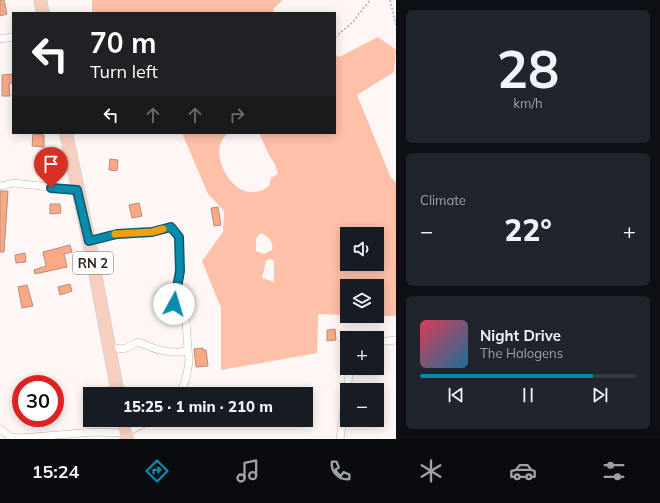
<!DOCTYPE html>
<html lang="en">
<head>
<meta charset="utf-8">
<style>
	:root { --surface:#171b24; --page:#20242c; --text:#f1f3f6; --muted:#9ea1a6; --line:#363941; --accent:#098bac }
	body { margin:0; font-family:Mulish,sans-serif; background:var(--page); color:var(--text); height:100vh; display:flex; flex-direction:column; font-size:15px; white-space:nowrap }
	* { box-sizing:border-box; margin:0 }
	p { font-size:13px; color:var(--muted) }
	.icon { flex:none; width:22px; height:22px; fill:none; stroke:currentColor; stroke-width:2; stroke-linecap:round; stroke-linejoin:round }
	.map { position:relative; flex:1; overflow:hidden }
	.side { display:flex; flex-direction:column; gap:10px; padding:10px; background:#0d0f14; width:264px }
	.side>* { flex:none }
	.banner { position:absolute; left:12px; top:12px; width:324px; height:122px; border-radius:0px; box-shadow:0 2px 10px #0003; background:#202124; color:#fff; overflow:hidden }
	.controls { position:absolute; left:340px; top:227px; display:grid; gap:8px }
	.controls a { display:grid; place-items:center; width:44px; height:44px; border-radius:0px; background:var(--surface); box-shadow:0 2px 10px #0003; font-size:20px }
	.speed { position:absolute; left:12px; top:375px; display:flex; gap:8px; font-size:20px; font-weight:700; text-align:center }
	.speed>* { display:grid; place-content:center; width:52px; height:52px; border-radius:50%; background:var(--surface); box-shadow:0 2px 10px #0003; line-height:1 }
	.speed .limit { border:6px solid #d22; background:#fff; color:#111 }
	.pin { position:absolute; display:grid; place-items:center; width:34px; height:34px; color:#fff; margin:-41px -17px; border-radius:50% 50% 50% 0; rotate:-45deg; box-shadow:0 0 4px #0007 }
	.pin .icon { rotate:45deg }
	.me { position:absolute; width:44px; margin:-22px; rotate:6deg; stroke-linejoin:round; filter:drop-shadow(0 0 3px #0008) }
	.turn { display:flex; align-items:center; gap:14px; height:84px; padding:0 12px; font-size:18px }
	.turn .icon { width:52px; height:52px; stroke-width:2.5 }
	.turn b { display:block; font-size:28px; line-height:34px }
	.lanes { display:flex; align-items:center; height:38px; padding:0 12px; background:#0003; justify-content:center; gap:20px; direction:ltr }
	.lanes .off { opacity:.35 }
	.big { font-size:30px; font-weight:800; line-height:1.1 }
	.side .widget { flex:1; display:flex; flex-direction:column; justify-content:center; gap:6px; min-width:0; padding:0 14px; border-radius:6px; background:var(--page) }
	.side .dial { align-items:center; gap:0 }
	.dial b { font-size:52px; line-height:1 }
	.song { display:flex; align-items:center; gap:12px }
	.cover { width:48px; height:48px; border-radius:6px; background:linear-gradient(135deg,hsl(350 70% 55%),hsl(200 70% 35%)) }
	.played { height:4px; border-radius:2px; background:linear-gradient(90deg,var(--accent) 80%,var(--line) 80%) }
	.keys { display:flex; justify-content:space-around; direction:ltr }
	.heat { display:flex; justify-content:space-between; align-items:center; font-size:22px; direction:ltr }
	.trip { position:absolute; left:83px; top:387px; width:230px; height:40px; border-radius:0px; background:var(--surface); box-shadow:0 2px 10px #0003; font-weight:800; line-height:40px; text-align:center }
	.tabs { display:flex; height:64px; justify-content:space-around; align-items:center; background:#090b0e; color:var(--muted) }
	.tabs .icon { width:28px; height:28px }
	.tabs .active { color:var(--accent) }
	.tabs b { font-size:18px; color:var(--text) }
	main { display:flex; flex:1; min-height:0 }
	.map>svg:first-child { display:block }
	.green { fill:#fec0a7; fill-rule:evenodd }
	.building { fill:#ffa884; stroke:#ad8e81 }
	.lines { fill:none; stroke-linecap:round; stroke-linejoin:round }
	.street-casing { stroke:#cdac9e; stroke-width:8 }
	.primary-casing { stroke:#d6d3d2; stroke-width:14 }
	.path { stroke:#b2a8a5; stroke-width:1.5; stroke-dasharray:2 2; stroke-linecap:butt }
	.street { stroke:#fff; stroke-width:7 }
	.primary { stroke:#f8cfbf; stroke-width:12 }
	.route-casing { stroke:#065a70; stroke-width:10 }
	.route { stroke:#098bac; stroke-width:7 }
	.slow { stroke:#f59e0b; stroke-width:7 }
	.labels { text-anchor:middle; dominant-baseline:central; stroke-width:4; stroke-linejoin:round; paint-order:stroke }
	.shield { fill:#fff; stroke:#6f6662; stroke-width:1 }
	.shield-label { font-size:13px; font-weight:bold; fill:#31241f }
</style>
</head>
<body>
<main>
<div class="map">
<svg width="396" height="439" viewBox="0 0 396 439">
	<rect width="100%" height="100%" fill="#fff7f5"/>
	<g class="green">
		<path d="M92 0H283L273 9 274 13H92Z"/>
		<path d="M378 37 396 50 394 72 357 95 391 178 396 182V316H377V286H347V315L318 314 317 353 221 370V308L202 261 223 232 224 211 208 194 182 133H228C226 135 223 138 222 140 210 161 239 209 269 186L271 178 278 174 275 164 270 157 259 133H335V55L339 57ZM261 233C268 236 274 241 272 250L264 254 256 251V238ZM347 234H377V264H347ZM269 259 274 260V282L262 278 266 261Z"/>
	</g>
	<g class="building">
		<path d="M0 0H4L7 14 0 16Z"/>
		<path d="M13 74V83H9L10 96H2V75Z"/>
		<path d="M33 134 44 135V147L32 146Z"/>
		<path d="M110 159 118 160 117 171 109 170Z"/>
		<path d="M0 191H8L4 252H0Z"/>
		<path d="M139 203 142 216 132 218 129 205Z"/>
		<path d="M50 204H60L61 213 50 214Z"/>
		<path d="M218 207 221 225 214 226 211 208Z"/>
		<path d="M70 245 72 252 64 254 67 267 35 274 34 270 46 266 43 252Z"/>
		<path d="M25 253 26 262 16 263 15 255Z"/>
		<path d="M70 284 72 291 60 295 58 287Z"/>
		<path d="M27 285 33 306 22 308 18 287Z"/>
		<path d="M335 329 336 340 327 341V330Z"/>
		<path d="M203 348V350H206L208 366 196 367 194 349Z"/>
	</g>
	<g class="lines">
		<defs>
			<g id="street">
				<path d="M0 39 13 37"/>
				<path d="M0 186 14 183 77 190"/>
				<path d="M89 241 117 234 152 232 171 227 179 237 180 271 174 304 186 322 189 362 186 379 180 394"/>
				<path d="M377 342 396 340"/>
				<path d="M109 346C121 351 127 349 138 342 157 350 167 354 188 351"/>
				<path d="M0 429 10 437 21 438 94 432 126 433 150 420"/>
				<path d="M340 439 350 368"/>
			</g>
			<g id="primary">
				<path d="M40 0 43 13"/>
				<path d="M66 133 89 241 118 394"/>
				<path d="M123 420 127 439"/>
			</g>
		</defs>
		<use href="#street" class="street-casing"/>
		<use href="#primary" class="primary-casing"/>
		<g class="path">
			<path d="M390 0 396 25"/>
			<path d="M335 37 352 23 370 0"/>
		</g>
		<use href="#street" class="street"/>
		<use href="#primary" class="primary"/>
	</g>
	<g class="lines">
		<defs>
			<path id="route" d="M51 188 77 190 89 241 117 234 152 232 171 227 179 237 180 271 174 304"/>
		</defs>
		<use href="#route" class="route-casing"/>
		<use href="#route" class="route"/>
		<path class="slow" d="M115 234 152 232 163 229"/>
	</g>
	<g class="labels">
		<rect class="shield" x="73" y="252" width="40" height="22" rx="3"/>
		<g class="shield-label">
			<text x="93" y="263">RN 2</text>
		</g>
	</g>
</svg>
<div class="controls">
<a><svg class="icon" aria-label="sound" viewBox="0 0 24 24"><path d="M4 9h4l5-4v14l-5-4H4zM17 9q2 3 0 6"/></svg></a>
<a><svg class="icon" aria-label="layers" viewBox="0 0 24 24"><path d="M12 4l9 5-9 5-9-5zM3 14l9 5 9-5"/></svg></a>
<a>+</a>
<a>−</a>
</div>
<div class="speed"><div class="limit">30</div></div>
<div class="pin" style="left:51px;top:188px;background:#d93025"><svg class="icon" aria-label="arrive" viewBox="0 0 24 24"><path d="M6 21V4h12l-3 4 3 4H6"/></svg></div>
<svg class="me" style="left:174px;top:304px" viewBox="-20 -20 40 40"><circle r="19" fill="#fff"/><path d="M0-13L10 11 0 6-10 11z" fill="#098bac"/></svg>
<div class="trip">15:25 · 1 min · 210 m</div>
<div class="banner">
<div class="turn"><svg class="icon" aria-label="left" viewBox="0 0 24 24"><path d="M17 20v-9H6M10 6l-5 5 5 5"/></svg><div><b>70 m</b>Turn left</div></div>
<div class="lanes"><svg class="icon" aria-label="left" viewBox="0 0 24 24"><path d="M17 20v-9H6M10 6l-5 5 5 5"/></svg><svg class="icon off" aria-label="ahead" viewBox="0 0 24 24"><path d="M12 20V5M6 11l6-6 6 6"/></svg><svg class="icon off" aria-label="ahead" viewBox="0 0 24 24"><path d="M12 20V5M6 11l6-6 6 6"/></svg><svg class="icon off" aria-label="right" viewBox="0 0 24 24"><path d="M7 20v-9h11M14 6l5 5-5 5"/></svg></div>
</div>
</div>
<section class="side">
<div class="widget dial"><b>28</b><p>km/h</p></div>
<div class="widget"><p>Climate</p>
<div class="heat"><a>−</a><b class="big">22°</b><a>+</a></div>
</div>
<div class="widget">
<div class="song"><i class="cover"></i><div><b>Night Drive</b><p>The Halogens</p></div></div>
<div class="played"></div>
<div class="keys"><svg class="icon" aria-label="previous" viewBox="0 0 24 24"><path d="M18 5L8 12l10 7zM5 5v14"/></svg><svg class="icon" aria-label="pause" viewBox="0 0 24 24"><path d="M8 5v14M16 5v14"/></svg><svg class="icon" aria-label="next" viewBox="0 0 24 24"><path d="M6 5l10 7-10 7zM19 5v14"/></svg></div>
</div>
</section>
</main>
<nav class="tabs">
<b>15:24</b>
<svg class="icon active" aria-label="directions" viewBox="0 0 24 24"><path d="M12 3l9 9-9 9-9-9zM9 14v-3h6M13 9l2 2-2 2"/></svg>
<svg class="icon" aria-label="music" viewBox="0 0 24 24"><path d="M9 18V5l10-2v13"/><circle cx="6" cy="18" r="3"/><circle cx="16" cy="16" r="3"/></svg>
<svg class="icon" aria-label="phone" viewBox="0 0 24 24"><path d="M5 4h4l2 5-3 2q2 4 5 5l2-3 5 2v4C11 20 4 13 5 4z"/></svg>
<svg class="icon" aria-label="climate" viewBox="0 0 24 24"><path d="M12 3v18M4 7l16 10M4 17L20 7"/></svg>
<svg class="icon" aria-label="car" viewBox="0 0 24 24"><path d="M5 17H2v-5l4-1 3-4h7l3 4 3 1v5h-3M9 17h6M6 11h13"/><circle cx="7" cy="17" r="2"/><circle cx="17" cy="17" r="2"/></svg>
<svg class="icon" aria-label="filters" viewBox="0 0 24 24"><path d="M4 7h16M4 17h16"/><circle cx="9" cy="7" r="2"/><circle cx="15" cy="17" r="2"/></svg>
</nav>
</body>
</html>
